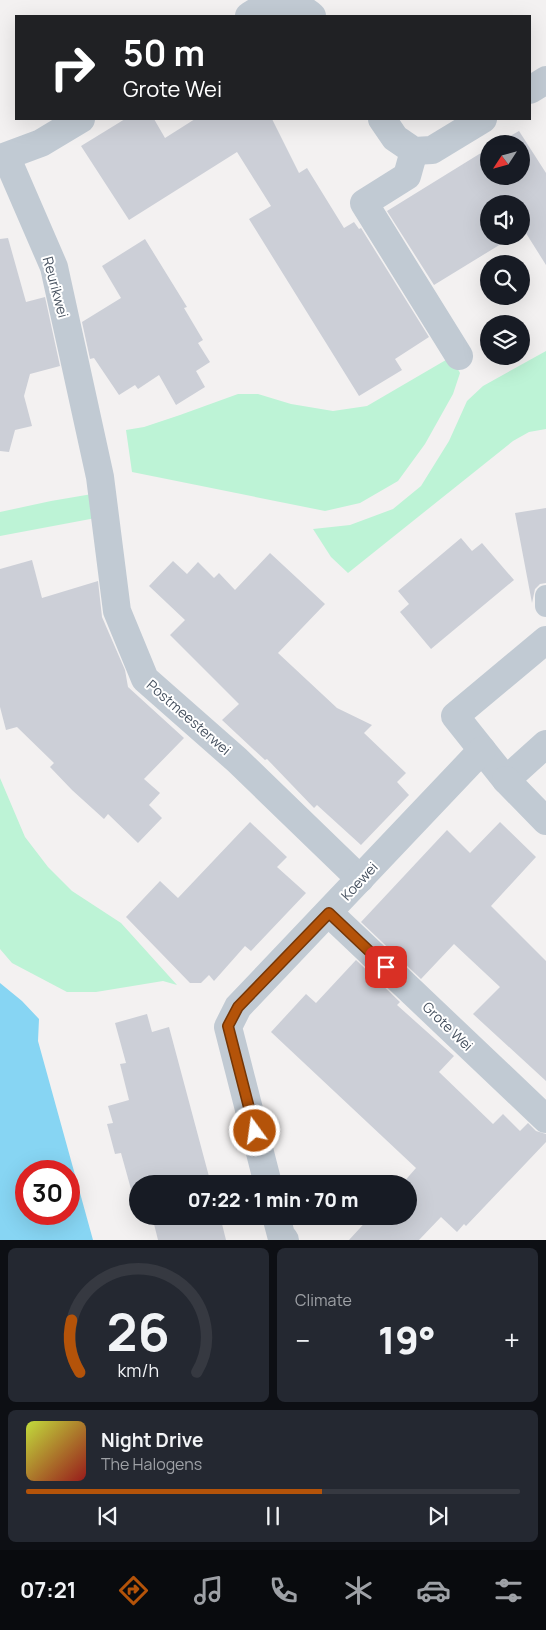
<!DOCTYPE html>
<html lang="en">
<head>
<meta charset="utf-8">
<style>
	:root { --surface:#171b24; --page:#242831; --text:#f1f3f6; --muted:#9ea1a6; --line:#363941; --accent:#b45309 }
	body { margin:0; font-family:Manrope,sans-serif; background:var(--page); color:var(--text); height:100vh; display:flex; flex-direction:column; font-size:19px; white-space:nowrap }
	* { box-sizing:border-box; margin:0 }
	p { font-size:16px; color:var(--muted) }
	.icon { flex:none; width:28px; height:28px; fill:none; stroke:currentColor; stroke-width:2; stroke-linecap:round; stroke-linejoin:round }
	.map { position:relative; height:1240px; overflow:hidden }
	.panel { display:flex; flex-direction:column; gap:8px; padding:8px; background:#0d0f14; flex:1 }
	.panel>* { flex:none }
	.top-card { position:absolute; left:15px; top:15px; width:516px; height:105px; border-radius:0px; box-shadow:0 5px 20px #0002; background:#202124; color:#fff; overflow:hidden }
	.needle { width:32px; rotate:234deg }
	.tools { position:absolute; left:480px; top:135px; display:grid; gap:10px }
	.tools a { display:grid; place-items:center; width:50px; height:50px; border-radius:50%; background:var(--surface); box-shadow:0 5px 20px #0002; font-size:25px }
	.speed { position:absolute; left:15px; top:1160px; display:flex; gap:10px; font-size:25px; font-weight:700; text-align:center }
	.speed>* { display:grid; place-content:center; width:65px; height:65px; border-radius:50%; background:var(--surface); box-shadow:0 5px 20px #0002; line-height:1 }
	.speed .limit { border:8px solid #d22; background:#fff; color:#111 }
	.pin { position:absolute; display:grid; place-items:center; width:42px; height:42px; color:#fff; margin:-21px; border-radius:10px; box-shadow:0 2px 8px #0006 }
	.me { position:absolute; width:55px; margin:-28px; rotate:346deg; stroke-linejoin:round; filter:drop-shadow(0 0 4px #0008) }
	.turn { display:flex; align-items:center; gap:18px; height:105px; padding:0 25px; font-size:22px }
	.turn .icon { width:65px; height:65px; stroke-width:2.5 }
	.turn b { display:block; font-size:35px; line-height:42px }
	.big { font-size:38px; font-weight:800; line-height:1.1 }
	.panel .card { flex:1; display:flex; flex-direction:column; justify-content:center; gap:8px; min-width:0; padding:0 18px; border-radius:8px; background:var(--page) }
	.panel .dial { align-items:center; gap:0 }
	.dial svg { height:130px; overflow:visible; fill:none; stroke:var(--line); stroke-width:7; stroke-linecap:round; text-anchor:middle }
	.dial text { fill:var(--text); stroke:none }
	.song { display:flex; align-items:center; gap:15px }
	.cover { width:60px; height:60px; border-radius:8px; background:linear-gradient(135deg,hsl(70 70% 55%),hsl(0 70% 35%)) }
	.played { height:5px; border-radius:2px; background:linear-gradient(90deg,var(--accent) 60%,var(--line) 60%) }
	.keys { display:flex; justify-content:space-around; direction:ltr }
	.heat { display:flex; justify-content:space-between; align-items:center; font-size:28px; direction:ltr }
	.panel .tiles { flex:1; display:grid; gap:8px; grid-template-columns:1fr 1fr }
	.card:last-child { grid-column:span 2 }
	.trip { position:absolute; left:129px; top:1175px; width:288px; height:50px; border-radius:25px; background:var(--surface); box-shadow:0 5px 20px #0002; font-weight:800; line-height:50px; text-align:center }
	.tabs { display:flex; height:80px; justify-content:space-around; align-items:center; background:#090b0e; color:var(--muted) }
	.tabs .icon { width:35px; height:35px }
	.tabs .active { color:var(--accent) }
	.tabs b { font-size:22px; color:var(--text) }
	.map>svg:first-child { display:block }
	.green { fill:#bdf3d6 }
	.water { fill:#87d5f3; fill-rule:evenodd }
	.building { fill:#cccfd7 }
	.lines { fill:none; stroke-linecap:round; stroke-linejoin:round }
	.pedestrian { stroke:#c1cad3; stroke-width:22 }
	.minor { stroke:#c1cad3; stroke-width:28 }
	.route-casing { stroke:#753606; stroke-width:12 }
	.route { stroke:#b45309; stroke-width:9 }
	.labels { text-anchor:middle; dominant-baseline:central; stroke-width:4; stroke-linejoin:round; paint-order:stroke }
	.street-label { font-size:14px; fill:#475260; stroke:#fff }
</style>
</head>
<body>
<div class="map">
<svg width="546" height="1240" viewBox="0 0 546 1240">
	<rect width="100%" height="100%" fill="#f3f1f1"/>
	<g class="green">
		<path d="M546 351V429L529 432 513 441 348 573 331 557 313 529 350 525 393 509 421 486 449 441 467 401 483 386Z"/>
		<path d="M451 357 460 373 453 394 425 444 398 481 360 503 325 511 132 472 126 430 144 427 180 415 238 394H258L291 404 333 411 367 406Z"/>
		<path d="M98 493 101 517 0 536V512L51 501Z"/>
		<path d="M0 778 25 837 48 867 72 891 121 923 177 985 163 981 96 992H67L12 963 0 949Z"/>
	</g>
	<path class="water" d="M0 983 22 1001 39 1019 38 1041 93 1240H0ZM26 1171H69V1214H26Z"/>
	<g class="building">
		<path d="M125 119H154L165 138 195 119H272L299 173 307 168 344 228 354 222 359 229 361 228 429 337 395 359 402 370 359 396 249 219 271 206 237 152 129 220 81 146Z"/>
		<path d="M519 131 546 173V265L524 230 521 232V204H489V236H514L434 285 387 211 489 148V176H521V144H496Z"/>
		<path d="M8 238 26 302 45 297 60 366 30 374 24 396 32 426 15 430 9 452 0 451V239Z"/>
		<path d="M145 239 187 307 184 308 203 340 198 343 210 362 196 371 205 387 176 405 159 375 138 389 135 385 119 395 94 358 90 359 82 322 121 298 102 266Z"/>
		<path d="M546 508V583L540 584 535 589 532 603 515 513Z"/>
		<path d="M461 538 472 551 482 543 514 580 431 649 400 612 409 604 398 591Z"/>
		<path d="M270 553 325 604 278 653 337 708 372 725 364 733 406 773 397 782 409 795 361 845 317 805 314 808 267 759 265 760 222 720 239 704 170 635 185 620 149 586 173 561 187 574 198 562 214 578 219 573 235 590Z"/>
		<path d="M32 560 42 598 98 581 102 617 125 670 128 687 184 738 144 779 160 793 149 805 162 818 138 843 108 814 104 819 72 790 50 767 54 763 17 727 6 730 0 707V569Z"/>
		<path d="M250 822 287 857 277 867 306 893 251 951 245 946 214 981 209 975 201 983H190L126 917 160 881 178 898Z"/>
		<path d="M500 822 536 857 491 906 546 961V1081L473 1014 500 987 454 944 421 979 361 922 447 830 470 853Z"/>
		<path d="M356 960 400 1002 397 1005 454 1056 439 1072 493 1124 503 1114 520 1131 528 1123 536 1131 546 1134V1142L466 1226 464 1224 457 1232 441 1217 419 1240H349L371 1216H408V1184H402L416 1168 271 1032 306 994 316 1003Z"/>
		<path d="M147 1014 152 1032 169 1027 211 1184H138V1199L134 1200 121 1153 115 1154 107 1124 113 1123 108 1106 129 1100 120 1064 126 1063 115 1023Z"/>
		<path d="M152 1216H220L226 1240H158Z"/>
	</g>
	<g class="lines">
		<path class="pedestrian" d="M546 596V606"/>
		<g class="minor">
			<path d="M249 16C254 13 261 8 267 6 282 2 300 5 312 16"/>
			<path d="M530 90 546 80"/>
			<path d="M81 119 41 143 6 156 54 267 100 477 117 611 145 679 237 760 360 879"/>
			<path d="M382 119 395 138 414 151 432 150 483 119"/>
			<path d="M414 151 407 176 364 203 459 356"/>
			<path d="M546 640 455 716 506 780 546 744"/>
			<path d="M506 780 546 821"/>
			<path d="M329 913 546 1119"/>
			<path d="M268 1184 228 1027 238 1007 482 750"/>
			<path d="M276 1216 281 1235 285 1240"/>
		</g>
	</g>
	<g class="lines">
		<defs>
			<path id="route" d="M255 1131 228 1026 238 1007 329 913 386 967"/>
		</defs>
		<use href="#route" class="route-casing"/>
		<use href="#route" class="route"/>
	</g>
	<g class="labels">
		<g class="street-label">
			<text transform="translate(56 287) rotate(75)">Reurikwei</text>
			<text transform="translate(189 717) rotate(41)">Postmeesterwei</text>
			<text transform="translate(359 881) rotate(-47)">Koewei</text>
			<text transform="translate(448 1026) rotate(44)">Grote Wei</text>
		</g>
	</g>
</svg>
<div class="tools">
<a><svg class="needle" viewBox="-14 -14 28 28"><path d="M0-13l5 13h-10z" fill="#e53935"/><path d="M0 13l5-13h-10z" fill="#9ea1a6"/></svg></a>
<a><svg class="icon" aria-label="sound" viewBox="0 0 24 24"><path d="M4 9h4l5-4v14l-5-4H4zM17 9q2 3 0 6"/></svg></a>
<a><svg class="icon" aria-label="search" viewBox="0 0 24 24"><circle cx="10" cy="10" r="6"/><path d="M15 15l6 6"/></svg></a>
<a><svg class="icon" aria-label="layers" viewBox="0 0 24 24"><path d="M12 4l9 5-9 5-9-5zM3 14l9 5 9-5"/></svg></a>
</div>
<div class="speed"><div class="limit">30</div></div>
<div class="pin" style="left:386px;top:967px;background:#d93025"><svg class="icon" aria-label="arrive" viewBox="0 0 24 24"><path d="M6 21V4h12l-3 4 3 4H6"/></svg></div>
<svg class="me" style="left:255px;top:1131px" viewBox="-20 -20 40 40"><circle r="17" fill="#b45309" stroke="#fff" stroke-width="3"/><path d="M0-11L8 9 0 5-8 9z" fill="#fff"/></svg>
<div class="trip">07:22 · 1 min · 70 m</div>
<div class="top-card">
<div class="turn"><svg class="icon" aria-label="right" viewBox="0 0 24 24"><path d="M7 20v-9h11M14 6l5 5-5 5"/></svg><div><b>50 m</b>Grote Wei</div></div>
</div>
</div>
<section class="panel">
<div class="tiles">
<div class="card dial"><svg viewBox="0 0 100 80">
<path d="M14 69A42 42 0 1 1 86 69"/>
<path d="M14 69A42 42 0 0 1 9 37" stroke="#b45309"/>
<text x="50" y="56" font-size="32" font-weight="700">26</text>
<text x="50" y="72" font-size="11">km/h</text>
</svg></div>
<div class="card"><p>Climate</p>
<div class="heat"><a>−</a><b class="big">19°</b><a>+</a></div>
</div>
<div class="card">
<div class="song"><i class="cover"></i><div><b>Night Drive</b><p>The Halogens</p></div></div>
<div class="played"></div>
<div class="keys"><svg class="icon" aria-label="previous" viewBox="0 0 24 24"><path d="M18 5L8 12l10 7zM5 5v14"/></svg><svg class="icon" aria-label="pause" viewBox="0 0 24 24"><path d="M8 5v14M16 5v14"/></svg><svg class="icon" aria-label="next" viewBox="0 0 24 24"><path d="M6 5l10 7-10 7zM19 5v14"/></svg></div>
</div>
</div>
</section>
<nav class="tabs">
<b>07:21</b>
<svg class="icon active" aria-label="directions" viewBox="0 0 24 24"><path d="M12 3l9 9-9 9-9-9zM9 14v-3h6M13 9l2 2-2 2"/></svg>
<svg class="icon" aria-label="music" viewBox="0 0 24 24"><path d="M9 18V5l10-2v13"/><circle cx="6" cy="18" r="3"/><circle cx="16" cy="16" r="3"/></svg>
<svg class="icon" aria-label="phone" viewBox="0 0 24 24"><path d="M5 4h4l2 5-3 2q2 4 5 5l2-3 5 2v4C11 20 4 13 5 4z"/></svg>
<svg class="icon" aria-label="climate" viewBox="0 0 24 24"><path d="M12 3v18M4 7l16 10M4 17L20 7"/></svg>
<svg class="icon" aria-label="car" viewBox="0 0 24 24"><path d="M5 17H2v-5l4-1 3-4h7l3 4 3 1v5h-3M9 17h6M6 11h13"/><circle cx="7" cy="17" r="2"/><circle cx="17" cy="17" r="2"/></svg>
<svg class="icon" aria-label="filters" viewBox="0 0 24 24"><path d="M4 7h16M4 17h16"/><circle cx="9" cy="7" r="2"/><circle cx="15" cy="17" r="2"/></svg>
</nav>
</body>
</html>
